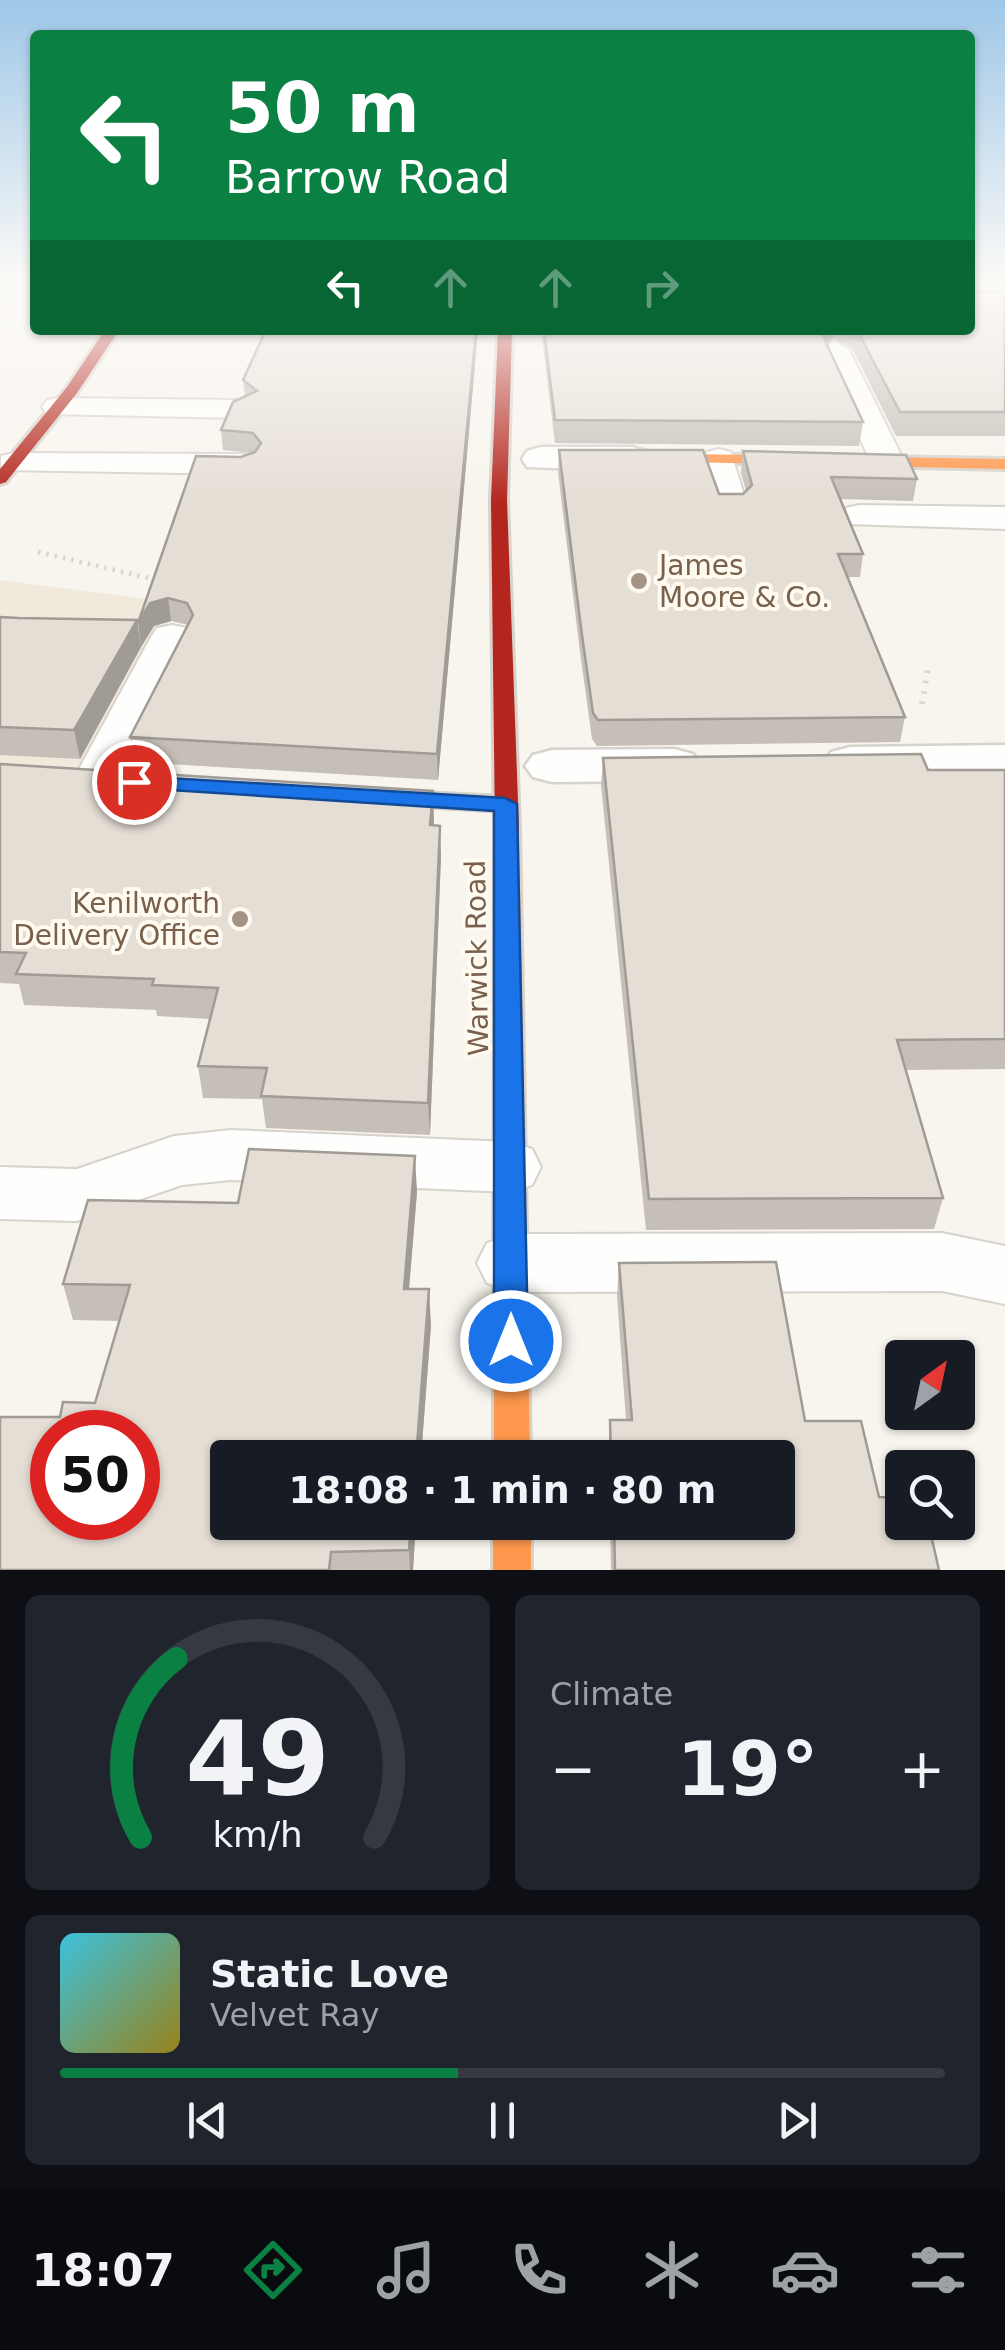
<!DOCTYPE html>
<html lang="en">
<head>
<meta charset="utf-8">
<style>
	:root { --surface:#171b24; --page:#20242c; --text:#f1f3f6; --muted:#9ea1a6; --line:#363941; --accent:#0b8043 }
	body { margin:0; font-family:"DejaVu Sans",sans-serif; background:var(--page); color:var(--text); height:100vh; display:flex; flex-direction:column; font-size:38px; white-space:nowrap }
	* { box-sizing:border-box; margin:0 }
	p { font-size:32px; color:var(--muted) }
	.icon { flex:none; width:55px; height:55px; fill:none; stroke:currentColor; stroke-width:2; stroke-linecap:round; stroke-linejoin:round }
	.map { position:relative; height:1570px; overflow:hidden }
	.panel { display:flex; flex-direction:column; gap:25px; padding:25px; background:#0d0f14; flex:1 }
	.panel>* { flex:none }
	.banner { position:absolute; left:30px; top:30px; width:945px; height:305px; border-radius:10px; box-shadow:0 2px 8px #0004; background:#0b8043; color:#fff; overflow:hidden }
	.needle { width:65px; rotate:33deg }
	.controls { position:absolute; left:885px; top:1340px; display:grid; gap:20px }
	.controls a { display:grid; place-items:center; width:90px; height:90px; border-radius:10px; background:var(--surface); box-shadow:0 2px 8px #0004; font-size:50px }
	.speed { position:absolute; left:30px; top:1410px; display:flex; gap:20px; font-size:50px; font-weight:700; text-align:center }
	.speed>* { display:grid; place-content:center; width:130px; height:130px; border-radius:50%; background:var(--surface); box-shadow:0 2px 8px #0004; line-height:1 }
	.speed .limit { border:15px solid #d22; background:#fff; color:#111 }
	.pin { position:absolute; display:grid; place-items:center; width:85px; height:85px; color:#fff; margin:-42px; border:5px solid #fff; border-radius:50%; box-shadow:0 2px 10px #0007 }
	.me { position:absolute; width:110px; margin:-55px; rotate:0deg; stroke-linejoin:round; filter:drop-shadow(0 0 8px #0008) }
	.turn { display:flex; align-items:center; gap:35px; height:210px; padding:0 30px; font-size:45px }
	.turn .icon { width:130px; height:130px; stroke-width:2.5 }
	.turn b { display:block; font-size:70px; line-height:85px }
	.lanes { display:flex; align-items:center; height:95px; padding:0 30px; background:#0003; justify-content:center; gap:50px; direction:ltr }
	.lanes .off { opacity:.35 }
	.big { font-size:75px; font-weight:800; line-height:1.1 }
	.panel .widget { flex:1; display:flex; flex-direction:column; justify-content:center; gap:15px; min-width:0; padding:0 35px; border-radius:15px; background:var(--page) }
	.panel .dial { align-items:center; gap:0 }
	.dial svg { height:260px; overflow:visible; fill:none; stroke:var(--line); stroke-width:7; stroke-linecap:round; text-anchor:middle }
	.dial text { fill:var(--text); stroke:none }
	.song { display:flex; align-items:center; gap:30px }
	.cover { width:120px; height:120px; border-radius:15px; background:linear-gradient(135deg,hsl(190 70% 55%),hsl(50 70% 35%)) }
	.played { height:10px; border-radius:5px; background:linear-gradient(90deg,var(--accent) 45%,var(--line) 45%) }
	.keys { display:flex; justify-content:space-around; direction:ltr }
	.heat { display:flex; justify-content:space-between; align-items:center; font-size:55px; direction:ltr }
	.panel .tiles { flex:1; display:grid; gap:25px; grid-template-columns:1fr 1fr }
	.widget:last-child { grid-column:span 2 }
	.trip { position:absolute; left:210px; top:1440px; width:585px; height:100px; border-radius:10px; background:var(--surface); box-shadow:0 2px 8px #0004; font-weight:800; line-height:100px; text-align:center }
	.menu { display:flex; height:160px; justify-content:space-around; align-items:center; background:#090b0e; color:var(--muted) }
	.menu .icon { width:70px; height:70px }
	.menu .active { color:var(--accent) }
	.menu b { font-size:45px; color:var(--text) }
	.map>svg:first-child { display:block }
	.residential { fill:#f1e9dc }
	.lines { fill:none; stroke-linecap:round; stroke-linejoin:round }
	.lane-casing { stroke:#d7d2cc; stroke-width:4 }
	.street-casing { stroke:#d7d2cc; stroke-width:5 }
	.fast-casing { stroke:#d8d2ca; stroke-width:6 }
	.slow-casing { stroke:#d8d2ca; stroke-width:6 }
	.jam-casing { stroke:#d8d2ca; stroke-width:6 }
	.path-far2 { stroke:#dad5d0; stroke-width:4; stroke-dasharray:1 5; stroke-linecap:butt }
	.path-far1 { stroke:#dad5d0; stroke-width:5; stroke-dasharray:2.5 6; stroke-linecap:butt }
	.path { stroke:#dad5d0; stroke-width:6; stroke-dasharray:2.5 8; stroke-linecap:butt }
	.lane { fill:#fefefc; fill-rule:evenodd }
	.street { fill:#fefefc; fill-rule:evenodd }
	.fast { fill:#63d668; fill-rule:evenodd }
	.slow { fill:#ff974d; fill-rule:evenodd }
	.jam { fill:#b3261e; fill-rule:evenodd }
	.wall { fill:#c5bfb7 }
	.shaded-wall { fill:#a09b95 }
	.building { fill:#e5ded5; stroke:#a09b95; stroke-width:2.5; fill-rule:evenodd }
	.route { fill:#1a73e8; stroke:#114b97; stroke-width:2.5 }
	.poi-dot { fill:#a59485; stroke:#fffaf0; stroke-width:4 }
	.labels { text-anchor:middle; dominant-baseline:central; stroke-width:8; stroke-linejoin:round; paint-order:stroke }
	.poi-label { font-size:28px; fill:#78604c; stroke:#fffaf0; text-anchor:start }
	.street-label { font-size:28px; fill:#78604c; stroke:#fffaf0 }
</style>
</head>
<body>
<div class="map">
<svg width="1005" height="1570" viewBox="0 0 1005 1570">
	<rect width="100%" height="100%" fill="#f8f5ee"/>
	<path class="residential" d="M0 580 179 603 66 820 0 817Z"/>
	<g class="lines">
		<defs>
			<g id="lane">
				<path d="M835 341 849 350 904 461 899 468H875L870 461 821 350Z"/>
				<path d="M58 398 239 400 255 409 239 418 47 414 42 407 47 400Z"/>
				<path d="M719 449 731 452 747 505 741 512H717L702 459 707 452Z"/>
				<path d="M13 453 242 454 254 457 259 464 254 471 242 474 1 470V456Z"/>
				<path d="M859 505 1005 507V529L846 524 841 516 846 508Z"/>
				<path d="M172 625 187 628 193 637 121 780 114 790 97 794 80 790 73 780 151 637 157 628Z"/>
				<path d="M231 1130 509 1142 532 1149 541 1167 532 1185 509 1192 231 1180 182 1185 77 1221 0 1219V1167L77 1169 174 1136Z"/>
				<path d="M942 1233 1005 1246V1304L942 1291 511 1292 487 1283 477 1263 487 1243 511 1234Z"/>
			</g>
			<g id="street">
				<path d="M541 447H632L646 451 651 459 646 467 632 471 527 467 522 459 527 451Z"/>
				<path d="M1005 745V777L850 779 831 774 823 763 831 752 850 747Z"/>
				<path d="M674 749 693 754 701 765 693 776 674 781 552 782 533 777 525 766 533 755 552 750Z"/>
			</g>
			<path id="fast" d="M357 790 505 797 516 804 505 811 349 802 346 797 349 792Z"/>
			<g id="slow">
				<path d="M690 454 1005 459V469L684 462 682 459Z"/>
				<path d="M507 822 519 829 530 1458H494L495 829Z"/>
				<rect x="493" y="1522" width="38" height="48"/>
			</g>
			<g id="jam">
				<path d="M105 330H119L77 393 6 482 0 484V469L67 387Z"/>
				<path d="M498 330H512L507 500 519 829 507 836 495 829 491 500Z"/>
			</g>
		</defs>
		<use href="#lane" class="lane-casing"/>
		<use href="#street" class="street-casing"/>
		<use href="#fast" class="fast-casing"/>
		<use href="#slow" class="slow-casing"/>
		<use href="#jam" class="jam-casing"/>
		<path class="path-far2" d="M0 328 35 329"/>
		<path class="path-far1" d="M38 552 161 581"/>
		<path class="path" d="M922 704 929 663"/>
		<use href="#lane" class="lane"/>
		<use href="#street" class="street"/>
		<use href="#fast" class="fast"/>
		<use href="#slow" class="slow"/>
		<use href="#jam" class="jam"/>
	</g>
	<g class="wall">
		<path d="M1005 292V436H896L852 348 833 338 827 344 863 422 859 446 555 443 541 330H970Z"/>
		<path d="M478 330 438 780 134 762 130 737 188 625 171 621 154 626 141 647 241 457 252 453 223 450 221 430 245 396 243 380Z"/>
		<path d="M559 450 719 494H743L746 491 741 473 743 451 917 479 913 501 840 499 863 554 860 577H848L905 717 900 742 597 746 592 739 580 652 558 472Z"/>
		<path d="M0 617 137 620 141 647 80 759 0 755Z"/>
		<path d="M603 758 928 770H1005V1069L905 1070 943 1198 934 1229 646 1230 601 785Z"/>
		<path d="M0 764 434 820V825L441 856 430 1135 266 1128 262 1099 203 1098 198 1066 210 1019 157 1016 156 1010 24 1005 19 984 0 983Z"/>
		<path d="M417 1192 409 1289 431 1325 421 1458H228L416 1522 413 1570H0L95 1403 120 1321 73 1320 63 1284 238 1203Z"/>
		<path d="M619 1263 805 1421 879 1497 939 1570H611L610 1522H778V1458H608L610 1420H626L617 1296Z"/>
	</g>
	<g class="shaded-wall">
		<path d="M476 330H478L438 780 437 754Z"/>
		<path d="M820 330H834L833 338 818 352Z"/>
		<path d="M168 598 171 621 154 626 141 647 138 623 150 603Z"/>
		<path d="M137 620 141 647 80 759 74 730Z"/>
		<path d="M433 791 434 820 431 855 430 825Z"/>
		<path d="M440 826 441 856 430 1135 428 1103Z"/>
		<path d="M415 1156 417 1192 406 1325 404 1289Z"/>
		<path d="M429 1289 431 1325 421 1458H416Z"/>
		<path d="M411 1522H416L413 1570H410L409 1550Z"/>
	</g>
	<g class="building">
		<path d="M970 292H1005V412H900L857 330H970Z"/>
		<path d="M266 330H476L437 754 130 737 193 615 187 603 168 598 150 603 138 623 196 456 241 457 255 452 261 443 253 433 221 430 233 402 257 391 243 380Z"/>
		<path d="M544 330H820L863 422 555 420Z"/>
		<path d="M559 450H703L719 494H743L752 485 743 451 906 455 917 479 831 477 863 554H838L905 717 598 720 593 713 581 628Z"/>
		<path d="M0 617 19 618 137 620 74 730 0 727Z"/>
		<path d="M921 754 928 770H1005V1039L897 1040 943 1198 649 1199 603 758Z"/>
		<path d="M0 764 433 791 430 825 440 826 428 1103 261 1096 267 1068 198 1066 218 988 152 985 154 979 16 974 26 953 0 952Z"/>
		<path d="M249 1149 415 1156 404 1289H429L416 1458H228V1522H411L409 1550 331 1552 329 1570H0V1417H60L63 1402 95 1403 130 1285 63 1284 88 1200 238 1203ZM52 1432H138V1518H52Z"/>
		<path d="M776 1262 805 1421H861L879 1497 902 1498V1522H928L939 1570H615L614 1522H778V1458H611L610 1420H632L619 1263Z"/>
	</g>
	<linearGradient id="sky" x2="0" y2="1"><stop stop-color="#9ec7e8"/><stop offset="0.56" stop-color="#fcfaf7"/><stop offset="1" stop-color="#fcfaf7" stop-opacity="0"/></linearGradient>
	<rect width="1005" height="504" fill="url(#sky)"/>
	<path class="route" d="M134 776 505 798 517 804 528 1341 523 1351 511 1356 499 1351 494 1341V811L125 787V778Z"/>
	<g class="poi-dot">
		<circle cx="639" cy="581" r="10"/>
		<circle cx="240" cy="919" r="10"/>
	</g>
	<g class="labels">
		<g class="poi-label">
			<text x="659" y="565">James<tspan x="659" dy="32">Moore &amp; Co.</tspan></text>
			<text x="220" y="903" text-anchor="end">Kenilworth<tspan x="220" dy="32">Delivery Office</tspan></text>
		</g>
		<g class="street-label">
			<text transform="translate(477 958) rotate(-91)">Warwick Road</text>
		</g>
	</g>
</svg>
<div class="controls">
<a><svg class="needle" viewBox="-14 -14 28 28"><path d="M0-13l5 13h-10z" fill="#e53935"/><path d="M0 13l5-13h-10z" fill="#9ea1a6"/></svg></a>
<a><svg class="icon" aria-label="search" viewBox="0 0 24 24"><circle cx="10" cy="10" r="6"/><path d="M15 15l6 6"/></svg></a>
</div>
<div class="speed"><div class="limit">50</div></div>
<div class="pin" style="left:134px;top:782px;background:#d93025"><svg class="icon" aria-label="arrive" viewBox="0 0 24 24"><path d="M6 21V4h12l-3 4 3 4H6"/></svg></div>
<svg class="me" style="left:511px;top:1341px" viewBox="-20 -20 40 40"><circle r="17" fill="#1a73e8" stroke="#fff" stroke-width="3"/><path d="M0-11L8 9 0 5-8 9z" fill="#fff"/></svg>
<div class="trip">18:08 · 1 min · 80 m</div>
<div class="banner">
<div class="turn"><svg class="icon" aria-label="left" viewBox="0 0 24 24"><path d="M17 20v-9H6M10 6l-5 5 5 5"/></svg><div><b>50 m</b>Barrow Road</div></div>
<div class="lanes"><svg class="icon" aria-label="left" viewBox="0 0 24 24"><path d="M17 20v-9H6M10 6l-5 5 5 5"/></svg><svg class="icon off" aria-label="ahead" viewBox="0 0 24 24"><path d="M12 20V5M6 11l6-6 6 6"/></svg><svg class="icon off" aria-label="ahead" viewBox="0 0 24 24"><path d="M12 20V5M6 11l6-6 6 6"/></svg><svg class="icon off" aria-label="right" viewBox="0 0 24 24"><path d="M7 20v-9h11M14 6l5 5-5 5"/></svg></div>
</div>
</div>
<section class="panel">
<div class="tiles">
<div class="widget dial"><svg viewBox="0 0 100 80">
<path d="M14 69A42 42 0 1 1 86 69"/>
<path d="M14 69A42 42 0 0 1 25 14" stroke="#0b8043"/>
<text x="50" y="56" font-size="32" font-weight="700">49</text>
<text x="50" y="72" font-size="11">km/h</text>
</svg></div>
<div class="widget"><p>Climate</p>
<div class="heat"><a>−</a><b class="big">19°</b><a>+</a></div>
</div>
<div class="widget">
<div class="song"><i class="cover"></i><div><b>Static Love</b><p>Velvet Ray</p></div></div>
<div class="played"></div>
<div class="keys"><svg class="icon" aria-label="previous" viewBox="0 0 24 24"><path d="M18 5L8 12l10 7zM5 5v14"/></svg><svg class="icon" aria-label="pause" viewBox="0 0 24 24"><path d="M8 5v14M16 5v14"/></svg><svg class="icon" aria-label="next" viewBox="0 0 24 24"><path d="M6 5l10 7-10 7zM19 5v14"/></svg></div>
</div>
</div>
</section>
<nav class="menu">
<b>18:07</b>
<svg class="icon active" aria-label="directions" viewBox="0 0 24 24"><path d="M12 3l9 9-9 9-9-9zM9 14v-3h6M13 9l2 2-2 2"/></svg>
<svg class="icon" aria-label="music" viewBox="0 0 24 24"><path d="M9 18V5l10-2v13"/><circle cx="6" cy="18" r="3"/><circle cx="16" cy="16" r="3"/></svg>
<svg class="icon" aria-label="phone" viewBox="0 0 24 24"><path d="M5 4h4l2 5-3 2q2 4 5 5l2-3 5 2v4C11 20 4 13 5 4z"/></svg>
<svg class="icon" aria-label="climate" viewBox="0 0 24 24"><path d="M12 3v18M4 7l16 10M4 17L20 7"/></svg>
<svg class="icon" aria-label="car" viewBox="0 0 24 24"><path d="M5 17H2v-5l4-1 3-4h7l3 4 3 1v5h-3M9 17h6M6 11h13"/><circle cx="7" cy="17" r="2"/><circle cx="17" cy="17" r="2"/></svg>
<svg class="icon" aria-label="filters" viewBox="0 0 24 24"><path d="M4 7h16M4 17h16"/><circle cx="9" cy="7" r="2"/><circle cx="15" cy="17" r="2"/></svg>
</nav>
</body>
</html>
